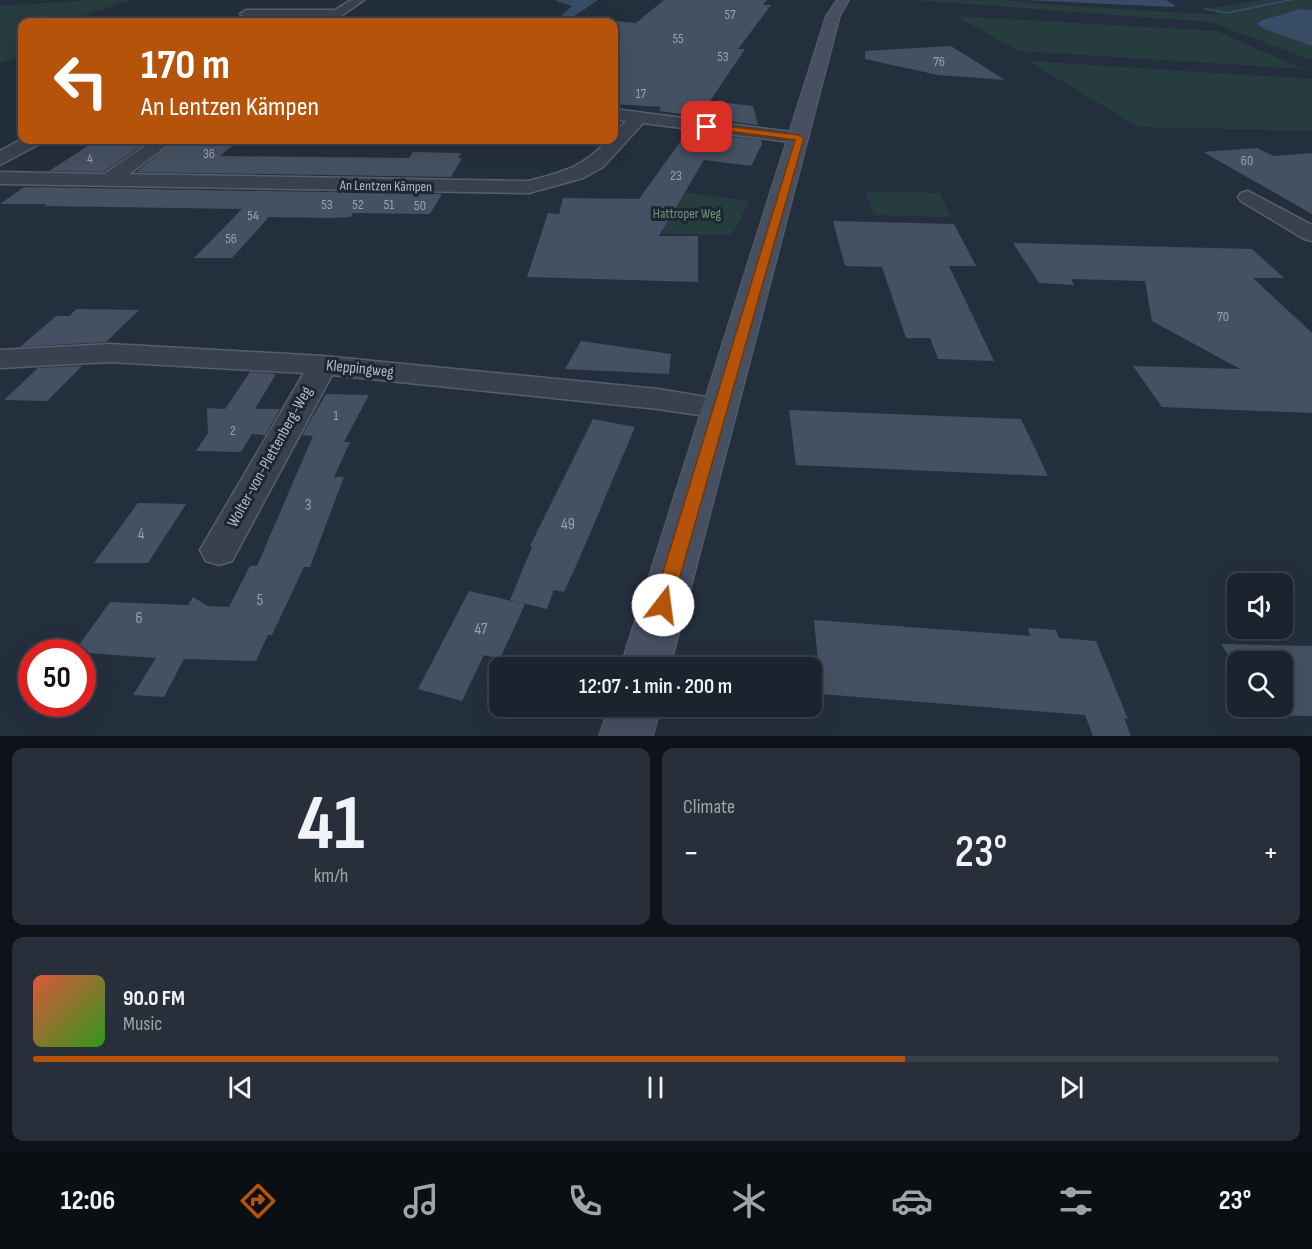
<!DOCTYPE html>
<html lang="en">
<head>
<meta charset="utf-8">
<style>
	:root { --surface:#1b232e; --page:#282f3a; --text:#f1f3f6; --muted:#a0a4aa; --line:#39404a; --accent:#b45309 }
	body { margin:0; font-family:"Sofia Sans Condensed",sans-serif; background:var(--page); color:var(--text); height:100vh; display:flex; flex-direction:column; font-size:22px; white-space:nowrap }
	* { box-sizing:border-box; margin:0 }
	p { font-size:20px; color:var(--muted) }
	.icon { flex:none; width:33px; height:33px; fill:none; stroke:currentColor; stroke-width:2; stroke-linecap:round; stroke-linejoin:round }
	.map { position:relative; height:736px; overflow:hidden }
	.side { display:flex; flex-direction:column; gap:12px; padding:12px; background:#0f1319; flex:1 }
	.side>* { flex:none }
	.banner { position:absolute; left:18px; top:18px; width:600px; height:126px; border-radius:12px; box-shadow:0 6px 24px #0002,0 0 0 2px var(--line); background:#b45309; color:#fff; overflow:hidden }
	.controls { position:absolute; left:1227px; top:573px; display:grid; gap:12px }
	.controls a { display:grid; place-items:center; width:66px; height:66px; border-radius:12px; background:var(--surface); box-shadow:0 6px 24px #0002,0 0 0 2px var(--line); font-size:30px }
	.speed { position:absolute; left:18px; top:639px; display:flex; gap:12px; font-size:30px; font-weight:700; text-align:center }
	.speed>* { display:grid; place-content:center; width:78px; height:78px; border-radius:50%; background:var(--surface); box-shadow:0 6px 24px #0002,0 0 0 2px var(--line); line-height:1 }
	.speed .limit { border:9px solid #d22; background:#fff; color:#111 }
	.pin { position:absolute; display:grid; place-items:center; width:51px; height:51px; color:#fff; margin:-26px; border-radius:12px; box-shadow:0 3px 9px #0006 }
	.me { position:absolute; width:66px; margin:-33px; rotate:15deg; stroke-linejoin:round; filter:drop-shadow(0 0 4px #0008) }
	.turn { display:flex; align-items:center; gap:21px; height:126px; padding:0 24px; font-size:27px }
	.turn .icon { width:78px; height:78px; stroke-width:2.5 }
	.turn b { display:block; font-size:42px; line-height:51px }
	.big { font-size:45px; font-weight:600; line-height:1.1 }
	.side .card { flex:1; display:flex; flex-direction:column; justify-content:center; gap:9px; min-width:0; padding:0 21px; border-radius:12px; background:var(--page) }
	.side .dial { align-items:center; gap:0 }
	.dial b { font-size:78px; line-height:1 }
	.song { display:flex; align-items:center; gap:18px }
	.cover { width:72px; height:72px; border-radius:9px; background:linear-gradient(135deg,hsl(10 70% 55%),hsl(110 70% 35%)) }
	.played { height:6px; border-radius:3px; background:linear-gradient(90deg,var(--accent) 70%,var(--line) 70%) }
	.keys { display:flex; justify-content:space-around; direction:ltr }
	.heat { display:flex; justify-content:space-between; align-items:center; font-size:33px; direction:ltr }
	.side .tiles { flex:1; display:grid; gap:12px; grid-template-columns:1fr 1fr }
	.card:last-child { grid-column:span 2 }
	.trip { position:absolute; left:489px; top:657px; width:333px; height:60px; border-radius:12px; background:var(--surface); box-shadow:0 6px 24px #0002,0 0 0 2px var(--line); font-weight:600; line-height:60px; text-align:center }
	.tab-bar { display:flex; height:96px; justify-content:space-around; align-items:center; background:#0b0e12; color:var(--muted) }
	.tab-bar .icon { width:42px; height:42px }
	.tab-bar .active { color:var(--accent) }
	.tab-bar b { font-size:27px; color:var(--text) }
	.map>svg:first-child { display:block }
	.green { fill:#263c3f }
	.water { fill:#394c67 }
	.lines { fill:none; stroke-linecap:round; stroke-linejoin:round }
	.stream { fill:#394c67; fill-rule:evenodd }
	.building { fill:#455162 }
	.street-casing { stroke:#565f6c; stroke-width:3 }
	.secondary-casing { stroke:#565f6c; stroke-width:2 }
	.street { fill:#38414e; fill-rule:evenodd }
	.secondary { fill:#465061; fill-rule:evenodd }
	.route { fill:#b45309; stroke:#753606; stroke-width:1.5 }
	.labels { text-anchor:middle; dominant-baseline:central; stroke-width:6; stroke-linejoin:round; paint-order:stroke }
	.number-label { font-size:14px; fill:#98a1af }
	.far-street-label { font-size:14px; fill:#b4bcc9; stroke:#1d2633 }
	.far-park-label { font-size:14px; fill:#6b9a76; stroke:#1d2633 }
	.street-label { font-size:16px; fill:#b4bcc9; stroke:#1d2633 }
	.near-number-label { font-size:16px; fill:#98a1af }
</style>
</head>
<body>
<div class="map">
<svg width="1312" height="736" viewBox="0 0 1312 736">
	<rect width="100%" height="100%" fill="#242f3e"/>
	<g class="green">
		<path d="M92 0H129L81 17 93 15 91 21 123 22H22V57L0 63V6Z"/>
		<path d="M912 0H1007L1040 4 1219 15 1212 8 1263 0H1312V10L1300 9 1262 20 1264 29 1312 46V60L1210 22Z"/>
		<path d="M955 16 1216 31 1303 69 1019 51Z"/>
		<path d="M1028 61 1312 79V131L1139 127Z"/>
		<path d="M669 190 749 201 732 235 662 234Z"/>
		<path d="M865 191 939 193 952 217 874 215Z"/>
	</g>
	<g class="water">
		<path d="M554 0H598L566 22H555L572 6Z"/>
		<path d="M1025 0H1166L1176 6 1171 7Z"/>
		<path d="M1300 9 1312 10V46L1264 29 1257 24 1262 20Z"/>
	</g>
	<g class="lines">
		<path class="stream" d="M1286 0H1294L1227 14 1203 9 1205 8 1227 12Z"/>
	</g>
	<g class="building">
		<path d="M664 0H767L763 5H771L738 49H745L710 101 753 106 758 125 659 111 661 107 614 104V21L636 23Z"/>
		<path d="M951 46 1005 80 938 75 865 59V51Z"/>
		<path d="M688 131 761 140 762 144 751 166 704 160 659 236H698V282L527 277 548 213 559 214 563 198 639 199Z"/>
		<path d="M97 140H150L103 172 49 171Z"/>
		<path d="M176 140 238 141 220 156 409 158 413 152 461 153 458 158H462L451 177 136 172Z"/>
		<path d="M1257 148 1274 156 1312 153V214L1203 152Z"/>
		<path d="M24 187 442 194 430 214 353 213 350 217 331 218 269 217 232 258H194L242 209 44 206 47 204H0Z"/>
		<path d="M833 221 954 224 976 266H949L994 361 938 359 930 338H906L882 267 845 266Z"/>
		<path d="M1013 243 1252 249 1284 278H1253L1312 333V413L1162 407 1133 366 1240 369 1152 321 1145 281 1071 279 1074 285 1039 283Z"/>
		<path d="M77 309 139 310 106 342 20 347 56 316H69Z"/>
		<path d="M581 341 671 354 669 374 565 369Z"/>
		<path d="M82 366 47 401 4 400 38 368Z"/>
		<path d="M250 372 276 374 255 409H280L265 435 252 434 241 452 196 451 208 433 207 408 225 409Z"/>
		<path d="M326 394 369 395 344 442H350L334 477H344L310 567H304L272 635H268L256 661 184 659 164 697 133 695 156 658 74 652 110 602 188 605 193 597 208 606 229 607 250 566H257L313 436 302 435Z"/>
		<path d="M789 410 1021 419 1048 476 796 465Z"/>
		<path d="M593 419 635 427 580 557 564 592 554 590 547 609 510 600 532 547 530 546Z"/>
		<path d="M138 503 186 504 148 563H94Z"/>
		<path d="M469 591 525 604 500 659 484 655 462 701 418 689Z"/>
		<path d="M814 620 1030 636 1028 628 1056 630 1059 638 1096 641 1128 719 1124 718 1131 736H1093L1085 715 821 694Z"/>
		<path d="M1221 644 1312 646V716L1264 715 1260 706H1282V662H1238V670Z"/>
	</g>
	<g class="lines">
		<defs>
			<g id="street">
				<path d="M351 0H364L338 18H246L240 14 246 10H335Z"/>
				<path d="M614 109 799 133 805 134 808 138 805 142 799 143 643 123 603 167 583 178 529 193 0 184V172L104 174 154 140H174L129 174 528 181C566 171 581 168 608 140H614V134L626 121 614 119Z"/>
				<path d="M22 139 42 140 39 144 0 165V151Z"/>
				<path d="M1248 191 1312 225V241L1304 239 1241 201 1238 197 1241 193Z"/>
				<path d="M110 344 323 356 658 389 730 401 734 408 730 415 719 418 658 409 332 375 232 561 219 565 206 561 200 550 304 373 110 362 0 368V350Z"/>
			</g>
			<g id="secondary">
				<path d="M837 0H849L840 16 670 668H620L826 16Z"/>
				<path d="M609 706H661L653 736H599Z"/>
			</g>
		</defs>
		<use href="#street" class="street-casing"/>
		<use href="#secondary" class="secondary-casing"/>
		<use href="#street" class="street"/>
		<use href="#secondary" class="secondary"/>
	</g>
	<path class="route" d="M707 124 799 135 804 138 672 605 669 611 663 613 656 611 653 605 795 140 705 128 703 127Z"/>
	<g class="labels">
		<g class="number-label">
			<text x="730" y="14">57</text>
			<text x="678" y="38">55</text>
			<text x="723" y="56">53</text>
			<text x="939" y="61">76</text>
			<text x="641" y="93">17</text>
			<text x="209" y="153">36</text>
			<text x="90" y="158">4</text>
			<text x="1247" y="160">60</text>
			<text x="676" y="175">23</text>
			<text x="327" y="204">53</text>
			<text x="358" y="204">52</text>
			<text x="389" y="204">51</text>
			<text x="420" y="205">50</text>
			<text x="253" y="215">54</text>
			<text x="231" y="238">56</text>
			<text x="1223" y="316">70</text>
			<text x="336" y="415">1</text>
			<text x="233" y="430">2</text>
		</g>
		<g class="far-street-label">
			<text transform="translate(386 186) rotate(1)">An Lentzen Kämpen</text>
		</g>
		<g class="far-park-label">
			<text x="687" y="213">Hattroper Weg</text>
		</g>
		<g class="street-label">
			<text transform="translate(360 369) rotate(6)">Kleppingweg</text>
			<text transform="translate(270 457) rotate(-61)">Wolter-von-Plettenberg-Weg</text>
		</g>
		<g class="near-number-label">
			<text x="308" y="505">3</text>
			<text x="568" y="524">49</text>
			<text x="141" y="534">4</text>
			<text x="260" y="600">5</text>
			<text x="139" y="618">6</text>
			<text x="481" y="629">47</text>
		</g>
	</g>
</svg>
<div class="controls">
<a><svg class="icon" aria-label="sound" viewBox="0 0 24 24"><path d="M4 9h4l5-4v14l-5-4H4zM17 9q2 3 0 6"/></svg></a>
<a><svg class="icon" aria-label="search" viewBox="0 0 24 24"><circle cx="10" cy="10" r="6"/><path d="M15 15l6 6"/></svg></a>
</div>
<div class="speed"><div class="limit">50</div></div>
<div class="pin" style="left:707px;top:127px;background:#d93025"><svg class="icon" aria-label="arrive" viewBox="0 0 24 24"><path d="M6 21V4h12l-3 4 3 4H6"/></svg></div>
<svg class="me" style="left:663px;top:605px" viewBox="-20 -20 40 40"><circle r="19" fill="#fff"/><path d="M0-13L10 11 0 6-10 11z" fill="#b45309"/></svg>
<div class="trip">12:07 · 1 min · 200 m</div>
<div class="banner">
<div class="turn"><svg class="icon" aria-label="left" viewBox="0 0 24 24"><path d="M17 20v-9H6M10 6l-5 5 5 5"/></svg><div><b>170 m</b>An Lentzen Kämpen</div></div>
</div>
</div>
<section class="side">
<div class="tiles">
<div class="card dial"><b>41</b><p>km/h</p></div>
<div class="card"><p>Climate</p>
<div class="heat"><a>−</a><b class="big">23°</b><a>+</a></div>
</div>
<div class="card">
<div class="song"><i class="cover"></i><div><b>90.0 FM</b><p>Music</p></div></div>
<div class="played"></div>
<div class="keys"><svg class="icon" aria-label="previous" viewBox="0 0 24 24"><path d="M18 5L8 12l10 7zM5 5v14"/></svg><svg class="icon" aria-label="pause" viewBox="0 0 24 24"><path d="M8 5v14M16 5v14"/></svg><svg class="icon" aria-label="next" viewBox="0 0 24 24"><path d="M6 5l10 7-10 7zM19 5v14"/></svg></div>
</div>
</div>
</section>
<nav class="tab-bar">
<b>12:06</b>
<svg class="icon active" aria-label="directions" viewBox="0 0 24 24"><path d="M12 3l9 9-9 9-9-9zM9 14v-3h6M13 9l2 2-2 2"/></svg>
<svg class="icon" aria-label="music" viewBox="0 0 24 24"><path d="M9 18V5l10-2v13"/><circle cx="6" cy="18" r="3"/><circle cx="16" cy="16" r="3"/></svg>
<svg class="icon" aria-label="phone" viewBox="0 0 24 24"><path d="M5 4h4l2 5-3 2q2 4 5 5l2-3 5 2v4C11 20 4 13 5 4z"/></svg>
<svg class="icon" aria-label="climate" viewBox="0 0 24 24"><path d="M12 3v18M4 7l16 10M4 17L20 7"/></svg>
<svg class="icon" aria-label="car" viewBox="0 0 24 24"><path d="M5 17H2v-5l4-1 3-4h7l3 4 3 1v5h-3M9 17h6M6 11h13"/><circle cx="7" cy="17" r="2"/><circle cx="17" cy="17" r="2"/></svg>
<svg class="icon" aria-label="filters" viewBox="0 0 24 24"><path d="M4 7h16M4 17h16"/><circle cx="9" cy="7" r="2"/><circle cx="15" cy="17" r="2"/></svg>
<b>23°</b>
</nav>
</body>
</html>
